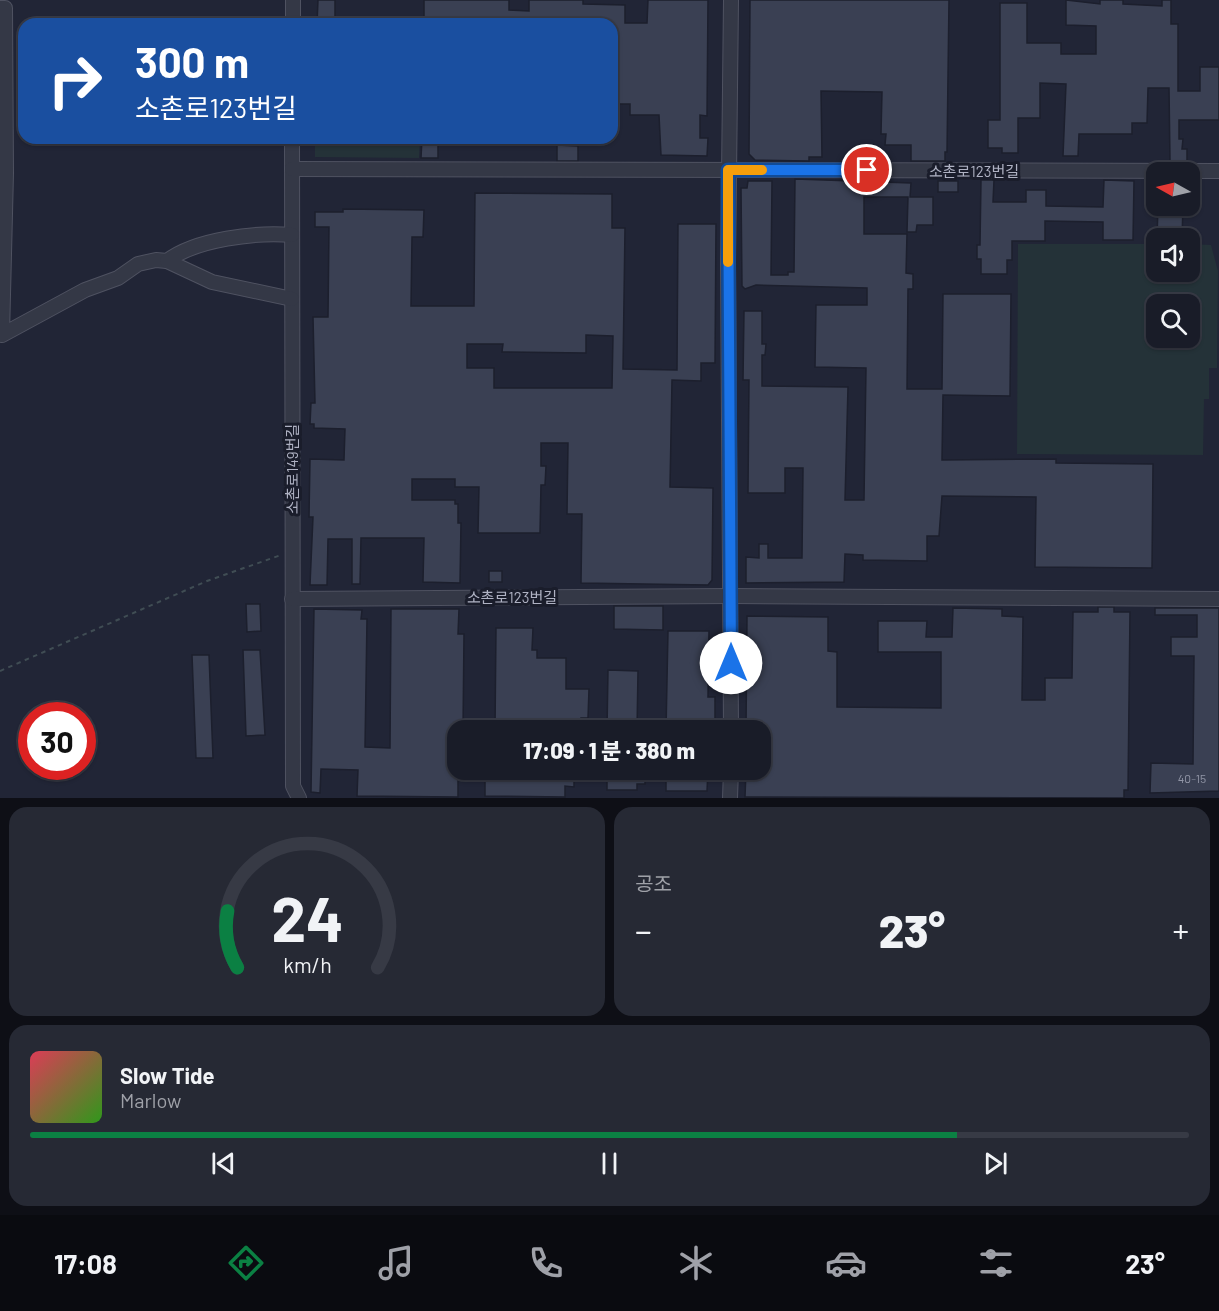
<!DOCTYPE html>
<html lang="ko">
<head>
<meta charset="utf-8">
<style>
	:root { --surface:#191c28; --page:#262934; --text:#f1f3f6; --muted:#9fa1a8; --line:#373a45; --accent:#0b8043 }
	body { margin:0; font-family:Barlow,"Noto Sans KR",sans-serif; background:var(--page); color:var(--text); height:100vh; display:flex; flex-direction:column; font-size:22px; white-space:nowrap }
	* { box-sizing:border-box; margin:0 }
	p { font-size:20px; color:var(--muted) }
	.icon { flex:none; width:33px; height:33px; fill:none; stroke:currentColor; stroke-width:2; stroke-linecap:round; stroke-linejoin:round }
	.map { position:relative; height:798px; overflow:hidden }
	.details { display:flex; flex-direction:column; gap:9px; padding:9px; background:#0e0f16; flex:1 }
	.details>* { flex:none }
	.banner { position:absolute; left:18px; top:18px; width:600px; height:126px; border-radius:18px; box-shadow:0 2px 4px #0004,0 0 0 2px var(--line); background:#1a4fa0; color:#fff; overflow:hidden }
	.needle { width:39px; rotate:278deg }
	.tools { position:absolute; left:1146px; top:162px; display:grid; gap:12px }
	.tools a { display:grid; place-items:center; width:54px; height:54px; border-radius:12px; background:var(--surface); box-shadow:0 2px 4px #0004,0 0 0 2px var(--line); font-size:30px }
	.speed { position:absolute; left:18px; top:702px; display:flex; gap:12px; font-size:30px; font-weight:700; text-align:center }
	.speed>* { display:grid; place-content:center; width:78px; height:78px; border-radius:50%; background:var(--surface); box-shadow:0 2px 4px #0004,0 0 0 2px var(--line); line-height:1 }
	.speed .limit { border:9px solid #d22; background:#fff; color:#111 }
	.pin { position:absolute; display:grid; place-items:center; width:51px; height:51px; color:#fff; margin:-26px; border:3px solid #fff; border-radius:50%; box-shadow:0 2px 6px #0007 }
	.me { position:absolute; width:66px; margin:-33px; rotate:0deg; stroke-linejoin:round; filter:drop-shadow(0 0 4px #0008) }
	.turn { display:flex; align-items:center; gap:21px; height:126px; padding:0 18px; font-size:27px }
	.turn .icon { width:78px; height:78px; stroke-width:2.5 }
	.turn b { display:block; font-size:42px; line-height:51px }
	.big { font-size:45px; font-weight:800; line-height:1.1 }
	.details .tile { flex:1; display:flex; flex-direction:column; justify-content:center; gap:9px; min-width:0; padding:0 21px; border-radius:18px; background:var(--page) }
	.details .dial { align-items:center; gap:0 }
	.dial svg { height:156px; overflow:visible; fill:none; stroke:var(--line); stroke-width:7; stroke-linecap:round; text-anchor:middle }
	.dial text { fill:var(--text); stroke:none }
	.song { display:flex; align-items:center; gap:18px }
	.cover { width:72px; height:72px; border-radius:9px; background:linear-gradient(135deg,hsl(350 70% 55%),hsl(110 70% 35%)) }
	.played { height:6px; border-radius:3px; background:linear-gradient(90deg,var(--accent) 80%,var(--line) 80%) }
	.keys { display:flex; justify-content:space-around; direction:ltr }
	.heat { display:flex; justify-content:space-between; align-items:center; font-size:33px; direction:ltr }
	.details .tiles { flex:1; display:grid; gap:9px; grid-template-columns:1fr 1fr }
	.tile:last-child { grid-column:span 2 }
	.trip { position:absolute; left:447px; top:720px; width:324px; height:60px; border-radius:18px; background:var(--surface); box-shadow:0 2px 4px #0004,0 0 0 2px var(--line); font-weight:800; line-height:60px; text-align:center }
	.tab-bar { display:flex; height:96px; justify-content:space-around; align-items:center; background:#0a0b10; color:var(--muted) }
	.tab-bar .icon { width:42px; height:42px }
	.tab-bar .current { color:var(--accent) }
	.tab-bar b { font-size:27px; color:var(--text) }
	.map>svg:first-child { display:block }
	.green { fill:#243238; fill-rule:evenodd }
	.building { fill:#3a4053; stroke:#1c1f2d; stroke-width:1.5; fill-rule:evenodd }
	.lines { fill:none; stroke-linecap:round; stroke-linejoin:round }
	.minor-casing { stroke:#4f5261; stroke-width:16 }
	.path { stroke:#404d54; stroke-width:2; stroke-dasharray:4.5 4.5; stroke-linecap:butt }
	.minor { stroke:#343846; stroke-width:14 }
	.route-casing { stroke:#114b97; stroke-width:15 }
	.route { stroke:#1a73e8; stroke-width:10 }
	.slow { stroke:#f59e0b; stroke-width:10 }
	.labels { text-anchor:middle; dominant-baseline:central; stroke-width:6; stroke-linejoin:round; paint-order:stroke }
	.number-label { font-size:12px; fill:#9296a7 }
	.street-label { font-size:15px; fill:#afb2c3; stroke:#1a1d2b }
</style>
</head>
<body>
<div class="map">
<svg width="1219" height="798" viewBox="0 0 1219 798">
	<rect width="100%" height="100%" fill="#212536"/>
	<g class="green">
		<path d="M315 138H420L419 158 315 157Z"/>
		<path d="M1018 244H1156V272H1190V244L1211 245 1218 271 1217 368H1209V399H1204L1203 455 1017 454ZM1156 304H1190V338H1156Z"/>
	</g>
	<g class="building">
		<path d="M318 0H335V24H317Z"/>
		<path d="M424 0H509V10L529 11V0H583V4L625 5V23H647L648 0H708L707 116 700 115V138H708L707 156 661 155 659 115H630V104H612V24H424Z"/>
		<path d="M750 0H949L947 152H945V161H911V145H885L886 134H881L882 92 821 91 822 157H809V161L755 160 749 154Z"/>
		<path d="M1066 0 1100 4V0H1123V4L1162 6V0H1171V24H1178V91H1200V67H1219V120H1179V139H1183L1182 149H1187V162L1170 161 1169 88H1148L1147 123H1132V134H1079L1078 156H1063L1066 84 1040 83V118H1018V153H1002V148H988V120H1000V3H1027V43H1061V54H1096V26L1066 25Z"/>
		<path d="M422 138H438V158H421Z"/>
		<path d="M557 145 578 146V161H557Z"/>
		<path d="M795 179 911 183 910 197H933V225H917L916 232H907L908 197H864V234H907L906 273 913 274V289H908L907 389H942L943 294H1011L1010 396 943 395 942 460 1056 459V463L1153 464 1152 568 1035 567 1036 497 942 496 939 536H927V561L863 560V555L845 554 844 582 746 583V557L759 558V544H768V558H802L803 468H785V493H748L749 380H743L744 311H762V344H766L765 355H762V386L848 387 845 500H864L866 368 815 367 816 305H867V288L756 285 745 289 742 286 741 188H747L748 181H772L771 275H788V272H794Z"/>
		<path d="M981 180H994L993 202H1026V190H1046V206L1103 207 1104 180 1134 181 1133 240H1103V222L1045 221V241H1012V260H1007V274H981V259H977V245H980Z"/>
		<rect x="938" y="181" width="20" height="11"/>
		<path d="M475 193 612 194V228H625L623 369 677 370 678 224H716L715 363H701V381L672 380 670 487 713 488 712 580 708 585 581 583 582 514H567L568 443H541V466H546L545 485H541L540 533H478L479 487H455V479H412V500H455V504H458V523H461L460 583 423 582 424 538H361L360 584H352V539H328L327 585H310L313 517H309L310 459 344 460 345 429 314 428V424H310L311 403H315L313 317H328L329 227H315V212H343V209L424 210 423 237H412L411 306H474ZM586 335 613 336 612 388H494V368H467V344H503L502 352 586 353Z"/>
		<path d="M1158 206H1183L1182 238H1157Z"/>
		<rect x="489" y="571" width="13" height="11"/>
		<path d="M246 604H260L261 631 247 632Z"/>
		<path d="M614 606H663V630L614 629Z"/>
		<path d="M1098 607H1114V612H1130L1128 790H1124V798L745 797 746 770H760V730H746L747 616 828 617V651L837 652V707L941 708V652H878V621H927L926 637H952L953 608 1002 609V616L1023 617 1022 700H1045V678H1072L1073 612H1098Z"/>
		<path d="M1155 608H1219V791L1150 793 1151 763 1193 764 1194 656H1171V637H1197V615H1155Z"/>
		<path d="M314 609 362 610 361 619H367L365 747 390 748 391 609H459L458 634H464L463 730H458V797L357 796 358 770 321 769 320 793 311 792Z"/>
		<path d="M496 628H533L532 650H537V658H566V689H589L588 718H581V730H495Z"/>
		<path d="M668 631H709L708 697H715V730H666Z"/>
		<path d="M243 650H260L265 735 246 736Z"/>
		<path d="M192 655H209L213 758H196Z"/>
		<path d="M608 670 638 671 637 730H607Z"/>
		<path d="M494 770H574V787L565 786V797L485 796V771Z"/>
		<path d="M607 770H645V784H637V790H607Z"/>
		<path d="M666 770H708L707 791H666Z"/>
	</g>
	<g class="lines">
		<defs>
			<g id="minor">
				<path d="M731 0 728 264 731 730"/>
				<path d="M0 8H5L6 173 2 335 85 290 118 278 138 264 156 260 167 261"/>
				<path d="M293 24V0"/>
				<path d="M292 138 293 786 299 798"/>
				<path d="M292 169 1219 171"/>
				<path d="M292 235C256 232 196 239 167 261L212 282 292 299"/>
				<path d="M292 599 731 596 1219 599"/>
				<path d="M730 798 731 770"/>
			</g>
		</defs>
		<use href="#minor" class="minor-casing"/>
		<path class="path" d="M0 671 207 581 281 555"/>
		<use href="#minor" class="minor"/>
	</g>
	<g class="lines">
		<defs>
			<path id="route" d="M731 663 728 170H867"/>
		</defs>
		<use href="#route" class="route-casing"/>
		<use href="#route" class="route"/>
		<path class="slow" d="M728 262V170H762"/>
	</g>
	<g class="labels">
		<g class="number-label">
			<text x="1192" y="778">40-15</text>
		</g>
		<g class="street-label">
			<text x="974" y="171">소촌로123번길</text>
			<text transform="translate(292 469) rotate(-90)">소촌로149번길</text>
			<text x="512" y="597">소촌로123번길</text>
		</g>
	</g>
</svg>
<div class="tools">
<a><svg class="needle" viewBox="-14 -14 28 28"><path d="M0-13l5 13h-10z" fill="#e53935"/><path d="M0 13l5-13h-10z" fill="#9fa1a8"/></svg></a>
<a><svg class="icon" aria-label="sound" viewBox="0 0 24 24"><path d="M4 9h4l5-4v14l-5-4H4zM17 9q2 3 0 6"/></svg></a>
<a><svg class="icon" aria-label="search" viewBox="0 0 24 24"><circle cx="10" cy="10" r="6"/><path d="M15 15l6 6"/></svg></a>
</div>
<div class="speed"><div class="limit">30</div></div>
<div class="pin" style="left:867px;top:170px;background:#d93025"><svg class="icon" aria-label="arrive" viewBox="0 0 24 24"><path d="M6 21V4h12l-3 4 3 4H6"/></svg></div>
<svg class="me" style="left:731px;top:663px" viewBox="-20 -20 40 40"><circle r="19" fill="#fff"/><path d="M0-13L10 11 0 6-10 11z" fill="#1a73e8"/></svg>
<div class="trip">17:09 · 1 분 · 380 m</div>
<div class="banner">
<div class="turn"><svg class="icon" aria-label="right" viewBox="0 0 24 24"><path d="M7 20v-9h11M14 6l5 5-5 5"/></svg><div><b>300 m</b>소촌로123번길</div></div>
</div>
</div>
<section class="details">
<div class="tiles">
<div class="tile dial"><svg viewBox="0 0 100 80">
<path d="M14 69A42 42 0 1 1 86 69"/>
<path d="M14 69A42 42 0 0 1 9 40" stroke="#0b8043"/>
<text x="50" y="56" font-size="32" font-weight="700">24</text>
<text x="50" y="72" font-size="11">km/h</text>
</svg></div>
<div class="tile"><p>공조</p>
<div class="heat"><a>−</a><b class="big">23°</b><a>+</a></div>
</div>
<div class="tile">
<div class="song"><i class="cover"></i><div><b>Slow Tide</b><p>Marlow</p></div></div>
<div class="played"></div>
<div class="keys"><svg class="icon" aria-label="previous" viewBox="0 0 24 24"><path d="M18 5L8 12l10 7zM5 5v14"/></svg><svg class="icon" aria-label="pause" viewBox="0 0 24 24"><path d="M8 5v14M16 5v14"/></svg><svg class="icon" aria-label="next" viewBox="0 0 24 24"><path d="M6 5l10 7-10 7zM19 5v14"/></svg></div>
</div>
</div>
</section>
<nav class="tab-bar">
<b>17:08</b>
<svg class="icon current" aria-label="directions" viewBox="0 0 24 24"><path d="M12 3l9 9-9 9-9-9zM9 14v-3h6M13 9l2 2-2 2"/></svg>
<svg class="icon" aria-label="music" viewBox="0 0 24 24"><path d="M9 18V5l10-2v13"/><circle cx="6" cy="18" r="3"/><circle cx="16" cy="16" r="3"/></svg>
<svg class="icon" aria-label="phone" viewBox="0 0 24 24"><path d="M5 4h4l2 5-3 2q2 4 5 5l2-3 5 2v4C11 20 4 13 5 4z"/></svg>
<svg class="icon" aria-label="climate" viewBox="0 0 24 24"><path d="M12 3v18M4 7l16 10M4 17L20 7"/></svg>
<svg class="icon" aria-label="car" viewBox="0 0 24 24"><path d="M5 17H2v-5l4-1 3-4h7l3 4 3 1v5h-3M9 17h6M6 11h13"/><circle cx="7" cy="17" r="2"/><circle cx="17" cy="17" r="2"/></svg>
<svg class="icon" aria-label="filters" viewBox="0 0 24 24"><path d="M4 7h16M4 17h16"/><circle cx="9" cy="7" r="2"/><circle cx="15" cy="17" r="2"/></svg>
<b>23°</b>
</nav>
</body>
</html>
